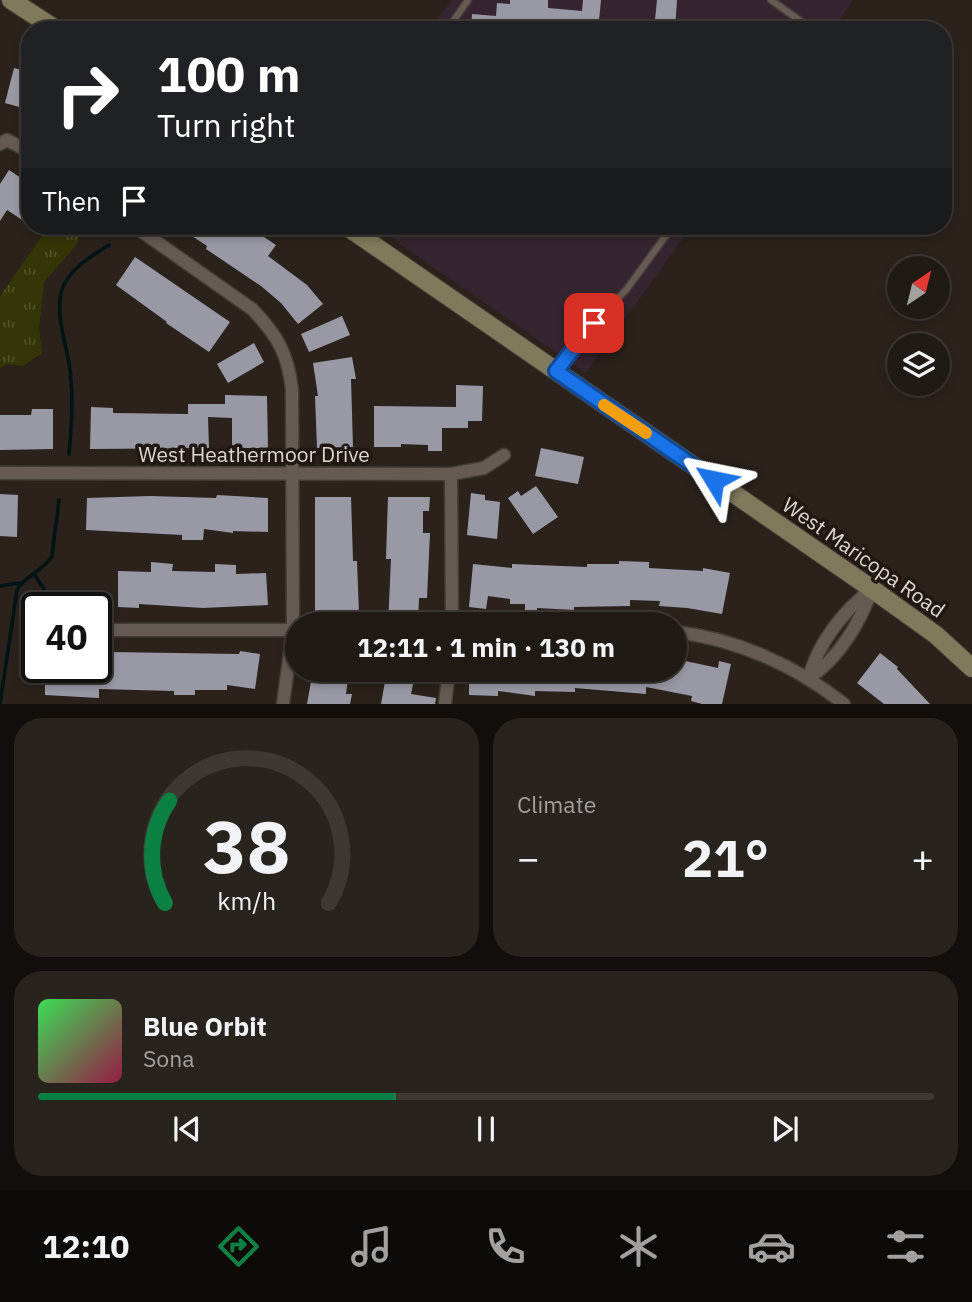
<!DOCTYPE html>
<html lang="en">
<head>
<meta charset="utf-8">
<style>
	:root { --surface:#201a14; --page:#28231d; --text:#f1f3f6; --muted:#a2a1a0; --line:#3d3834; --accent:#0b8043 }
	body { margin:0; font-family:"IBM Plex Sans",sans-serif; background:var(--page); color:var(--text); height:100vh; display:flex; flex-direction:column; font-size:26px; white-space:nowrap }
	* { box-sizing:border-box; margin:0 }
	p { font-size:23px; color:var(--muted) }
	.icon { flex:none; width:38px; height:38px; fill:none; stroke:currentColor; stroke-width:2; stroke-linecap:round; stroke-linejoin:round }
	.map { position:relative; height:704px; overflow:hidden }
	.side { display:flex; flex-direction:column; gap:14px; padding:14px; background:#120e0b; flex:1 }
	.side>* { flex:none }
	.hud { position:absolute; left:21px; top:21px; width:931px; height:214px; border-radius:28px; box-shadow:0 4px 10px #0003,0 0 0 2px var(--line); background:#202124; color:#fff; overflow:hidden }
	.needle { width:46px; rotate:35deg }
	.buttons { position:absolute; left:887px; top:256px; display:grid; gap:14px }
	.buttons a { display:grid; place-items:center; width:63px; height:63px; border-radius:50%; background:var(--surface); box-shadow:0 4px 10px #0003,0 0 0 2px var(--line); font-size:35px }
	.speed { position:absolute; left:21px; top:592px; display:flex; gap:14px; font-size:35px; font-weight:700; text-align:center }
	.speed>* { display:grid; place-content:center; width:91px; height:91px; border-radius:50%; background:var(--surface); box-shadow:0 4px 10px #0003,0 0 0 2px var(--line); line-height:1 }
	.speed .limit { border:4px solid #111; border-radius:10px; background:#fff; color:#111 }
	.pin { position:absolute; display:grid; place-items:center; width:60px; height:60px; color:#fff; margin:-30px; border-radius:14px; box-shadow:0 4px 10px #0006 }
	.me { position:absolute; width:77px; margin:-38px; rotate:305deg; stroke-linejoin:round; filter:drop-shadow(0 0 5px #0008) }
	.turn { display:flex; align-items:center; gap:24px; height:147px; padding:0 21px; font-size:32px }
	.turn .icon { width:91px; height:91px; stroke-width:2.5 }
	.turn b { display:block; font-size:49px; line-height:60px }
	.then { display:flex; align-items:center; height:66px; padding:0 21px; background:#0003; gap:14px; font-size:26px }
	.big { font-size:52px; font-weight:700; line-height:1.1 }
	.side .card { flex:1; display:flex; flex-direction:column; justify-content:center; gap:10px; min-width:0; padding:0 24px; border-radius:28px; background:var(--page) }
	.side .dial { align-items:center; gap:0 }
	.dial svg { height:182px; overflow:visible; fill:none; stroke:var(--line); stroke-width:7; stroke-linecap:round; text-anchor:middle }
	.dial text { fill:var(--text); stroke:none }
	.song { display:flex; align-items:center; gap:21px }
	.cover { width:84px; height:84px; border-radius:10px; background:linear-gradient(135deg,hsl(130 70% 55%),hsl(340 70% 35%)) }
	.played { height:7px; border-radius:4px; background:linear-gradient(90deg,var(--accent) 40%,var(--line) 40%) }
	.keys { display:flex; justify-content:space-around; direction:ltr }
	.heat { display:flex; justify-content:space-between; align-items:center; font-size:38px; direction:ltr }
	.side .tiles { flex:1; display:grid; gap:14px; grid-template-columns:1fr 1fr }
	.card:last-child { grid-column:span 2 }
	.trip { position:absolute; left:285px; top:612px; width:402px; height:70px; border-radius:35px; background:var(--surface); box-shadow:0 4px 10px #0003,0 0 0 2px var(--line); font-weight:700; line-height:70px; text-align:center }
	.dock { display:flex; height:112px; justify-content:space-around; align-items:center; background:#0d0a08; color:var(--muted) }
	.dock .icon { width:49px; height:49px }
	.dock .selected { color:var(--accent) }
	.dock b { font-size:32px; color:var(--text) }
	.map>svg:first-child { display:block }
	.education { fill:#362530 }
	.park { fill:url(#park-tufts) }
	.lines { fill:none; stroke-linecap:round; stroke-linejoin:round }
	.stream { stroke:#001416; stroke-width:3.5 }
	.building { fill:#9999a6 }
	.lane-casing { stroke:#433c37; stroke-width:9 }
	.street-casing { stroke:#433c37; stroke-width:15 }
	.secondary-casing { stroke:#433c37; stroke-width:20 }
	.lane { stroke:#665b53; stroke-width:6 }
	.street { stroke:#665b53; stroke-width:12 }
	.secondary { stroke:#7f7a5b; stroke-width:18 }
	.route-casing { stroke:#114b97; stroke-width:18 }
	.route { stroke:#1a73e8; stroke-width:12 }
	.slow { stroke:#f59e0b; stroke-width:12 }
	.labels { text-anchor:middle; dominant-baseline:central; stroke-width:7; stroke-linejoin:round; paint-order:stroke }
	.street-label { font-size:21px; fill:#dcd6d1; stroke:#211812 }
</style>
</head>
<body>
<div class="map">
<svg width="972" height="704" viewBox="0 0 972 704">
	<defs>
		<pattern id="park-tufts" width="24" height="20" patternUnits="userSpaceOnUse" patternTransform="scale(1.75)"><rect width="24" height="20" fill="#343606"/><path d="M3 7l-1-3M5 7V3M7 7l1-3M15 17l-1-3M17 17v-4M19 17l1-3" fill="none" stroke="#515229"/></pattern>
	</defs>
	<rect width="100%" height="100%" fill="#2b221b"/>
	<g class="education">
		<path d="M452 0H853L832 30H429Z"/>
		<path d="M374 226H692L586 373Z"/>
	</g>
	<path class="park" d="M49 226H83L77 244 44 282 39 328 42 353 23 366 8 364 0 368V296Z"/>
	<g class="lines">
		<g class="stream">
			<path d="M69 454C72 424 74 393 69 363 65 340 56 316 61 293 66 271 91 256 109 245"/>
			<path d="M34 574 44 589"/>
			<path d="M0 586 19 583"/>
			<path d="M0 704 17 590C25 575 44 571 52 556L59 500"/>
		</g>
	</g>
	<g class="building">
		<path d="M510 0H548V8L582 11 583 0H601L598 30H471L472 14 496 16 497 3 510 4Z"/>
		<path d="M657 0H677L675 30H654Z"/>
		<path d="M14 68 30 72V94L26 109 5 103Z"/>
		<path d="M9 170 30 184V225L7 210 0 221V184Z"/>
		<path d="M177 226H240L253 234 255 231 276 245 268 256 307 285 323 304 298 324 281 303 261 286 206 249 207 246Z"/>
		<path d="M135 257 230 322 209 352 166 323 167 322 116 285Z"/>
		<path d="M342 316 350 335 309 352 301 334Z"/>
		<path d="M254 343 264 362 228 383 217 364Z"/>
		<path d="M352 357 356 379H351L353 447 317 448 315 396H318L313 363Z"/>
		<path d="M456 385 483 386 482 421H468V428H442V451H428V445L401 444V447H374V406L456 407Z"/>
		<path d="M225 395 267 396 268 448H232V418L208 417 209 448 90 449 91 407 113 408V413L188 414V404H225Z"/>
		<path d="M32 409H53V449L0 450V415H31Z"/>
		<path d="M541 448 584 457 578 484 535 476Z"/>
		<path d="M536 486 558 517 533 534 508 498 518 491 521 496Z"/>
		<path d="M471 493 485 495V500L500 502 497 539 467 535Z"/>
		<path d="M0 494 18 495 17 537 0 536Z"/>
		<path d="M217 495 268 498V532L233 531V533L204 529 203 540H182V535L86 530 87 498 150 496 216 498Z"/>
		<path d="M315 497H351L353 561H357L359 614 315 615Z"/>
		<path d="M388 497H430L429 511H423V533H430L427 598H419L418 625H388L391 559H386Z"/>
		<path d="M619 561 649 562V568L703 571V568L730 573 722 614 687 608 659 606 660 601 630 600V606L574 607V610L537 608V610H525V604H510V599L488 596 486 609 469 607 473 564 512 568V564L587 567V564H619Z"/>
		<path d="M151 562 173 564 172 571 215 572V564L236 565V574L266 573 268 605 203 608 139 604V608L118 607V571L151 572Z"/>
		<path d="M240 651 260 654 255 689 227 685V690H195V695H174V691L99 689V698L45 695V667H96V654L110 655V652L239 654Z"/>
		<path d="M880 653 898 667 897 669 930 704H884L857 683Z"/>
		<path d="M676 659 718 668 719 661 731 664 722 704H702L691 701 692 696 646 687V694L575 688V692L535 691V696L498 691V696L469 695V670H676Z"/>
		<path d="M313 670H349L346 694H352L350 704H307Z"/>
		<path d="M387 670H412V673L415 674 411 694 436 698 435 704H381Z"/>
	</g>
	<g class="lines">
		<defs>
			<g id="lane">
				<path d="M771 0 813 30"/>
				<path d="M447 30 468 0"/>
				<path d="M557 370 594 323 626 290 673 226"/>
			</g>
			<g id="street">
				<path d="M0 144 7 140 30 152"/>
				<path d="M134 226 252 309C277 335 288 353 292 390L293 630 283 704"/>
				<path d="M0 473 451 474 484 468 504 455"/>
				<path d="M451 474 452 625"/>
				<path d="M96 630H293"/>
				<path d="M676 632C737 639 796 666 844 704"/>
				<path d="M809 678C817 644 844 610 872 589"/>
				<path d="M809 678C839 658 860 623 872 589"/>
				<path d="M445 704 449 670"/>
			</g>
			<g id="secondary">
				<path d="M11 0 57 30"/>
				<path d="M346 226 872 589 936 635 972 668"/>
			</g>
		</defs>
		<use href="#lane" class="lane-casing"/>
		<use href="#street" class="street-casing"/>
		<use href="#secondary" class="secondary-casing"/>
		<use href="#lane" class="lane"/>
		<use href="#street" class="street"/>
		<use href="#secondary" class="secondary"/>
	</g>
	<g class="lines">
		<defs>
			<path id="route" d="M594 323 556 371 714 480"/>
		</defs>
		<use href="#route" class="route-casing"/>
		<use href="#route" class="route"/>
		<path class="slow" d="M604 405 646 433"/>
	</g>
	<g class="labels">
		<g class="street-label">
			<text x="254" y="454">West Heathermoor Drive</text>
			<text transform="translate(864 557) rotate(35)">West Maricopa Road</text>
		</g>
	</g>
</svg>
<div class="buttons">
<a><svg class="needle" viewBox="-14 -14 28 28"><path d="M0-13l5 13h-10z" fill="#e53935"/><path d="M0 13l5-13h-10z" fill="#a2a1a0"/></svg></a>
<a><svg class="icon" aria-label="layers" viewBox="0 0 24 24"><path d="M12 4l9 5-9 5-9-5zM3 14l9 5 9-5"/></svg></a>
</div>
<div class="speed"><div class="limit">40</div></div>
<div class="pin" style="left:594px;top:323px;background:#d93025"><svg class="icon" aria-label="arrive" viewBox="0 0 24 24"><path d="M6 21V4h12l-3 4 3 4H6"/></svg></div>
<svg class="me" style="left:714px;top:480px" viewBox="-20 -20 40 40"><path d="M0-17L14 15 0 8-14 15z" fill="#1a73e8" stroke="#fff" stroke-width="4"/></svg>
<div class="trip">12:11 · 1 min · 130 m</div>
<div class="hud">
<div class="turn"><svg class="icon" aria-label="right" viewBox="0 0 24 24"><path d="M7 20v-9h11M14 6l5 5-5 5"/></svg><div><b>100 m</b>Turn right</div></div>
<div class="then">Then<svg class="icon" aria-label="arrive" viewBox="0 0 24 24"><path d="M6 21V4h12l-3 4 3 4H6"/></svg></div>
</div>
</div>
<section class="side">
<div class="tiles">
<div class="card dial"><svg viewBox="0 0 100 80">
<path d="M14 69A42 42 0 1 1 86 69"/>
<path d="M14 69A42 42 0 0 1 16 24" stroke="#0b8043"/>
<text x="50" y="56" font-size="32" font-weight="700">38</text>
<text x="50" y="72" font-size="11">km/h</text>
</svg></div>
<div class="card"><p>Climate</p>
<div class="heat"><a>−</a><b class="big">21°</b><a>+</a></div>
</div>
<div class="card">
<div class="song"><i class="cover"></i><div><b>Blue Orbit</b><p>Sona</p></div></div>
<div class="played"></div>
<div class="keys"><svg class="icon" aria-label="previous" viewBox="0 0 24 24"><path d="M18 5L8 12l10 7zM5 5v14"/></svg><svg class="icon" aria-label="pause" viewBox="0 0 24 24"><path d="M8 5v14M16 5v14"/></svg><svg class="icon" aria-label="next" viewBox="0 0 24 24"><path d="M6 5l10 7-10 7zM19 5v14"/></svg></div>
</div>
</div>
</section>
<nav class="dock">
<b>12:10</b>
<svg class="icon selected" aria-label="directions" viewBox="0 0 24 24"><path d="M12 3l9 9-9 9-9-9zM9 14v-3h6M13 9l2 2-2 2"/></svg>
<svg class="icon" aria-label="music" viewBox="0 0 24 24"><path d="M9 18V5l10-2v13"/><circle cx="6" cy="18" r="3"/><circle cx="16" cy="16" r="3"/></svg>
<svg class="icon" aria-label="phone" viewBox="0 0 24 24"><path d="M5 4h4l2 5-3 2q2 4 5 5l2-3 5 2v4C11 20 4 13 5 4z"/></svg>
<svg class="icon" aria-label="climate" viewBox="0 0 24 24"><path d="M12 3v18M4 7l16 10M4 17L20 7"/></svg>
<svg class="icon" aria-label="car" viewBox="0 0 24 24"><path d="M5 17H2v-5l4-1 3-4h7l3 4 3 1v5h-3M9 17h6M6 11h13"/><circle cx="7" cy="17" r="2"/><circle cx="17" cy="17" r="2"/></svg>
<svg class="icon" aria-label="filters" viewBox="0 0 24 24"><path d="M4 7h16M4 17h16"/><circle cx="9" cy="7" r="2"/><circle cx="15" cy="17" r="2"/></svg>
</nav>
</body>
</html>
